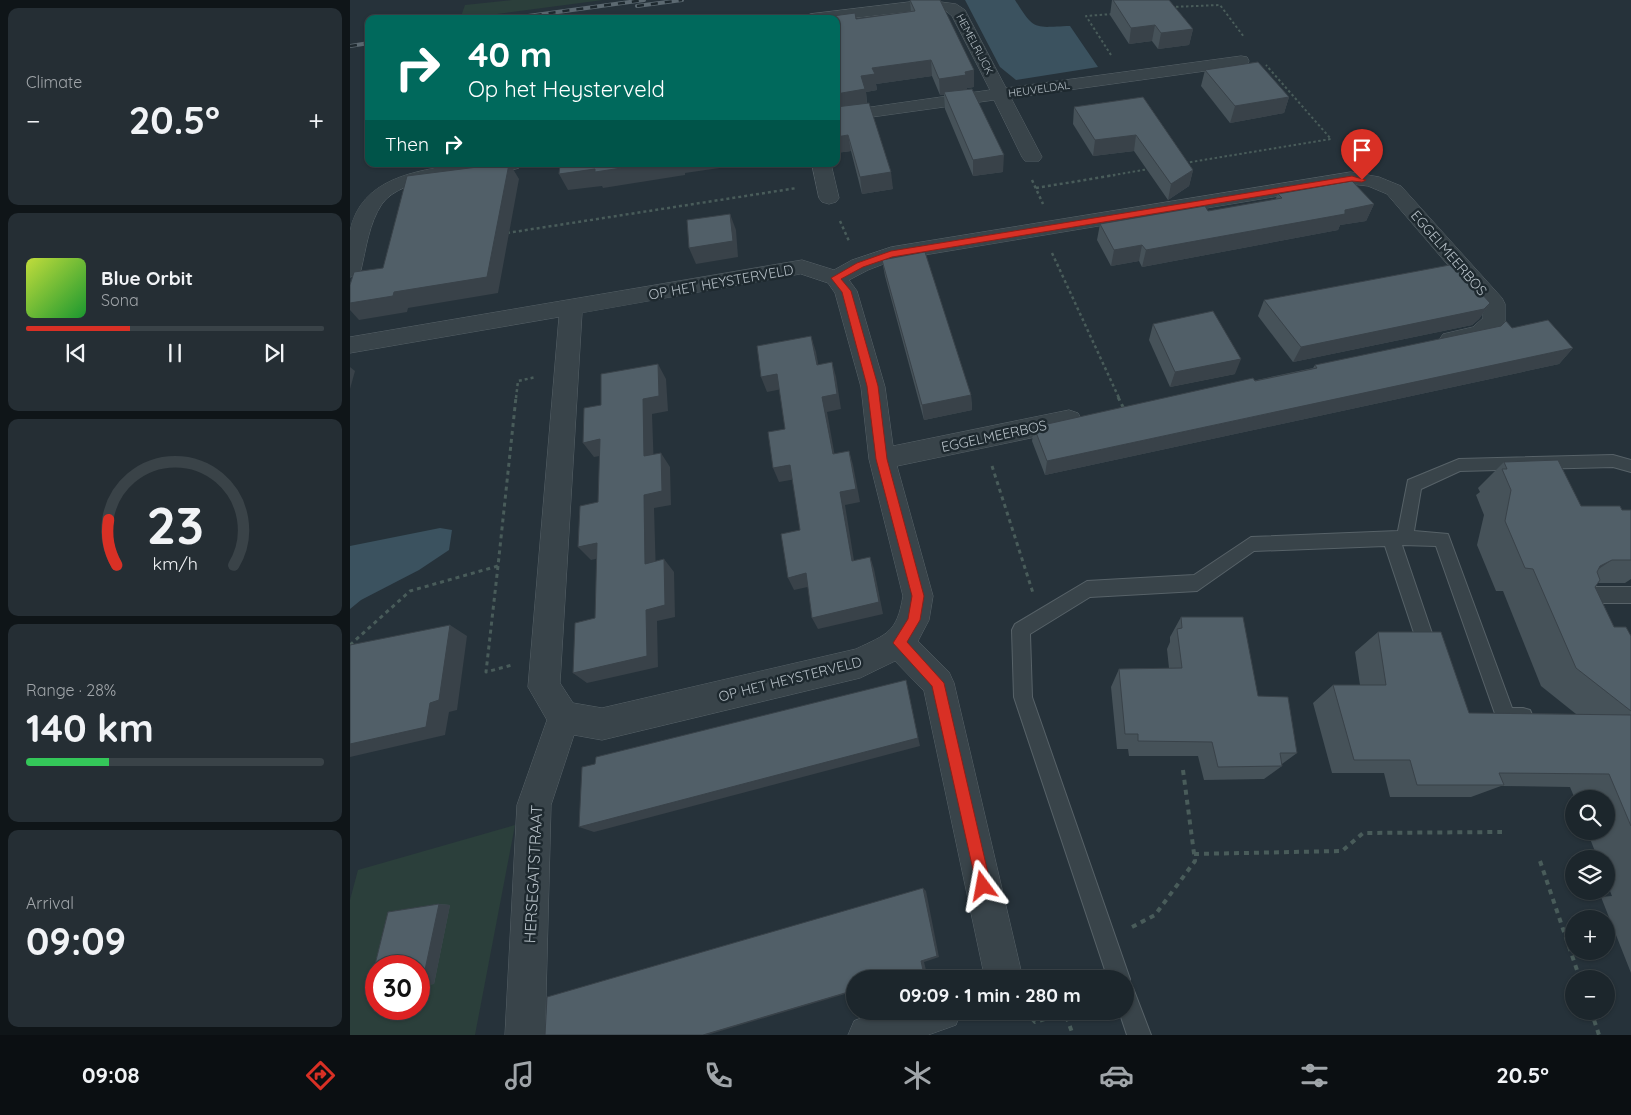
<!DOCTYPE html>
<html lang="en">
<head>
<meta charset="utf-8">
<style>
	:root { --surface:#1c262c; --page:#252e34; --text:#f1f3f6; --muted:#a0a5a9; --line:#3a4348; --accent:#d93025 }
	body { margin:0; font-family:Quicksand,sans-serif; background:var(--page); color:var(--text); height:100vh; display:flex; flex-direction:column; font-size:19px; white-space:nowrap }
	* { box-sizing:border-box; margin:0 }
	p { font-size:16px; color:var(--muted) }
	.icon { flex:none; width:28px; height:28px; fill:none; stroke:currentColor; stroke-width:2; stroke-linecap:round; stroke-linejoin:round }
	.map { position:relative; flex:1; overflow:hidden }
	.side { display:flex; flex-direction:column; gap:8px; padding:8px; background:#0f1518; width:350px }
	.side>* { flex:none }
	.top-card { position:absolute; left:15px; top:15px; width:475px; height:152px; border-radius:10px; box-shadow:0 1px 4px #0004,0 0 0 1px var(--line); background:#00695c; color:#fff; overflow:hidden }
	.tools { position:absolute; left:1215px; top:790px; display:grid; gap:10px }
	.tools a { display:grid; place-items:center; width:50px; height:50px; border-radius:50%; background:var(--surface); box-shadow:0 1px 4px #0004,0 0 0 1px var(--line); font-size:25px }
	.speed { position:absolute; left:15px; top:955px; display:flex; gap:10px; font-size:25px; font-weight:700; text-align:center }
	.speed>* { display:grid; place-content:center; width:65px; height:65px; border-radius:50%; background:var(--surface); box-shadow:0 1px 4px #0004,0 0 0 1px var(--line); line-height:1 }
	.speed .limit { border:8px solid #d22; background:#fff; color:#111 }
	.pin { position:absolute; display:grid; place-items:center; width:42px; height:42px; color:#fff; margin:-51px -21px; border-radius:50% 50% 50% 0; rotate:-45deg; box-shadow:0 0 5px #0007 }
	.pin .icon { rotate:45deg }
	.me { position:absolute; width:55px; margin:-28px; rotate:347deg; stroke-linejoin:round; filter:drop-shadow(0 0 4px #0008) }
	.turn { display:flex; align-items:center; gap:18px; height:105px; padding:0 20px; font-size:22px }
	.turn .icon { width:65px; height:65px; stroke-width:2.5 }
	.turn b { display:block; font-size:35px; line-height:42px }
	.then { display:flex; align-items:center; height:48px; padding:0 20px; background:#0003; gap:10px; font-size:19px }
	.big { font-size:38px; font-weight:700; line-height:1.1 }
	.side .tile { flex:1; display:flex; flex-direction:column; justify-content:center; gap:8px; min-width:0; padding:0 18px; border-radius:10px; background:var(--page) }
	.side .dial { align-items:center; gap:0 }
	.dial svg { height:130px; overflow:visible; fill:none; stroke:var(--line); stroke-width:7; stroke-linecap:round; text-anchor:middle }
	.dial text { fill:var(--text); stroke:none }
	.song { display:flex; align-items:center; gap:15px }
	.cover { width:60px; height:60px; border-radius:8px; background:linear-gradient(135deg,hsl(70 70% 55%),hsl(130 70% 35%)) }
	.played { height:5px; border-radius:2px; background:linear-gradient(90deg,var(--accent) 35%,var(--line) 35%) }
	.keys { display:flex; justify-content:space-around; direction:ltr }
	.heat { display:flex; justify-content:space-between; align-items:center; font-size:28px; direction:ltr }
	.charge { height:8px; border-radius:4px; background:linear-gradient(90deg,#34c759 28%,var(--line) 0) }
	.trip { position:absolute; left:496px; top:970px; width:288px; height:50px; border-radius:25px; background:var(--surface); box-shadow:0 1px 4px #0004,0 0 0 1px var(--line); font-weight:700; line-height:50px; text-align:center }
	.tab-bar { display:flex; height:80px; justify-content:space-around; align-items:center; background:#0b0f12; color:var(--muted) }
	.tab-bar .icon { width:35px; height:35px }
	.tab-bar .current { color:var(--accent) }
	.tab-bar b { font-size:22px; color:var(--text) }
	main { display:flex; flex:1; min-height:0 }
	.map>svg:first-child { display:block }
	.green { fill:#2b3f3b; fill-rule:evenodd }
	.water { fill:#3b525f }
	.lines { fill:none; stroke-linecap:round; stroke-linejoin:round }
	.service-casing { stroke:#576268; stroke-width:2 }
	.minor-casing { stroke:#576268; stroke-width:1 }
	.path-far3 { stroke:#495c5a; stroke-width:2; stroke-dasharray:2.5 2.5; stroke-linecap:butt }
	.path-far2 { stroke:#495c5a; stroke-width:2.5; stroke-dasharray:3 3; stroke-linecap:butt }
	.path-far1 { stroke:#495c5a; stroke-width:3; stroke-dasharray:4 4; stroke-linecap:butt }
	.path { stroke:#495c5a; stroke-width:4; stroke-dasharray:5 5; stroke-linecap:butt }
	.service { fill:#39444a; fill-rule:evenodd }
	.minor { fill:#39444a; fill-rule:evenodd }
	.rail-casing { stroke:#5c6971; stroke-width:4 }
	.rail { stroke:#1e292f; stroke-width:2.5; stroke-dasharray:7; stroke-linecap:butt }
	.wall { fill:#465259 }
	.shaded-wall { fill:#394249 }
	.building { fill:#515f68; stroke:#394249 }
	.route { fill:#d93025; stroke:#8d1f18 }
	.labels { text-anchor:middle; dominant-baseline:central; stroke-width:5; stroke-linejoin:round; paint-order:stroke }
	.far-street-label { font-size:11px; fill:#b5bfc6; stroke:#1e292f }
	.street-label { font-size:14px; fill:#b5bfc6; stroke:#1e292f }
	.near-street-label { font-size:16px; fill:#b5bfc6; stroke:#1e292f }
</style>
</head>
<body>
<main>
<section class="side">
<div class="tile"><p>Climate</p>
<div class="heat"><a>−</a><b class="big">20.5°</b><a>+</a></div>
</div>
<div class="tile">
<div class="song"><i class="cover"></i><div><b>Blue Orbit</b><p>Sona</p></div></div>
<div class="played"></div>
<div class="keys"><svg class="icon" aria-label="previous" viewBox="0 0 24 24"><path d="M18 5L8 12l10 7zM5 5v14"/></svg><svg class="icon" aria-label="pause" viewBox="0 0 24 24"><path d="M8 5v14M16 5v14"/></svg><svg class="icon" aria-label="next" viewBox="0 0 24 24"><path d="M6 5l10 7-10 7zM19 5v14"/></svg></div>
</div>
<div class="tile dial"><svg viewBox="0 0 100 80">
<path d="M14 69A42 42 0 1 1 86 69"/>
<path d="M14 69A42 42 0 0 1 9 41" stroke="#d93025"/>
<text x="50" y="56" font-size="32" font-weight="700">23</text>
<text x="50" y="72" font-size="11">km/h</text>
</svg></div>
<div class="tile"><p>Range · 28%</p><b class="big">140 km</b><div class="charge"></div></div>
<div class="tile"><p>Arrival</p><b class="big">09:09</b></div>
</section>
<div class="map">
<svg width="1281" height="1035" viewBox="0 0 1281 1035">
	<rect width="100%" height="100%" fill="#26323a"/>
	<g class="green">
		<path d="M162 0H253L110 19 115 5Z"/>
		<path d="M165 825 125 1035H0V900L8 870ZM26 966H69V1009H26Z"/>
	</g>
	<g class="water">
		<path d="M615 0H665C685 32 684 27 720 26L748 67 666 80 650 67Z"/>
		<path d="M90 528 102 530 99 550 69 570 11 600 0 609V546Z"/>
	</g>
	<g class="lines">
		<defs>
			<g id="service">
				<path d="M1263 455 1281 460V472L1263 467 1110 471 1071 489 1064 531 1098 534 1162 708H1173L1180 710 1183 717 1180 724C1170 728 1159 729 1149 725L1086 546 1052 545 1088 651 1085 657 1079 660 1073 657 1070 651 1035 546 904 551 847 591 740 597 680 634 682 697 780 979 778 986 783 988 801 1035H777L769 1011H775V979H758L664 697 662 630 665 624 737 581 844 575 901 537 1048 531 1058 480 1109 459Z"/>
				<path d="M1228 587H1281V603H1228L1222 601 1219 595 1222 589Z"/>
			</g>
			<g id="minor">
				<path d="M576 0 606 4 615 10 656 88 891 56 897 57 899 61 897 65 891 66 661 98 692 157 689 161H675L672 157 644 100 486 122V112L640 90 602 16 596 11 581 9 486 20 452 19 460 14Z"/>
				<path d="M110 164H172L169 168 162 170C129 173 52 175 32 204 19 223 16 249 11 270L8 275 0 277C0 263 0 245 0 231 11 178 65 171 110 164Z"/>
				<path d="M462 164H481L489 198 486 202 479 204 472 202 469 198Z"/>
				<path d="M1001 172 1029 177 1051 186 1152 298 1155 304V321C1144 341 1115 352 1093 346L1089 340 1093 334 1123 327 1133 318V306L1037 194 1018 186 1001 184 544 260 518 270 499 280 507 291 535 387 543 446 719 410 728 413 732 420 728 427 719 430 547 466 583 596 579 620 568 641 599 672 604 683 673 979H635L574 691 545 661 510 678 252 740 224 735 201 805 195 1035H155L167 805 197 720 178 687 209 317 0 353V337L452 260 484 270 502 260 541 247ZM451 274 478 283 485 293 511 387 519 459 553 596C547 633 537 634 506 649L252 708 223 703 210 683 232 313Z"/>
				<path d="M530 1011H611L606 1025 578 1035H498L504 1021Z"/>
			</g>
		</defs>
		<use href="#service" class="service-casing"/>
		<use href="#minor" class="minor-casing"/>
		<g class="path-far3">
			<path d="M821 7 870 5 894 37"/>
			<path d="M761 55 736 16 763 14"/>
			<path d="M835 163 981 139 916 65"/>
			<path d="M758 176 799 169"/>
		</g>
		<g class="path-far2">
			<path d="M682 180 693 204"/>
			<path d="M686 188 765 175"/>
			<path d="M490 221 499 241"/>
			<path d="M157 233 447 188"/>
			<path d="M702 253 769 398"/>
			<path d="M166 398 168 381 186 377"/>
		</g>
		<g class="path-far1">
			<path d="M768 397 774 409"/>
			<path d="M642 466 683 593"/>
			<path d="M148 566 136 672 162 665"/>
			<path d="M0 645 60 591 148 566 166 397"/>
		</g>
		<g class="path">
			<path d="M844 854 992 851 1013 833 1152 832"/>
			<path d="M1190 861 1230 979"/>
			<path d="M782 927 805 915 845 861 833 770"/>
			<path d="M675 1011 685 1022 715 1013 723 1035"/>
			<path d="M1241 1011 1249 1035"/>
		</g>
		<use href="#service" class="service"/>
		<use href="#minor" class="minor"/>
		<defs>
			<g id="rail">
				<path d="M287 6 332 0"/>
				<path d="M157 19 294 0"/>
				<path d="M0 46 19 43"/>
			</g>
		</defs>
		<use href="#rail" class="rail-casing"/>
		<use href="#rail" class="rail"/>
	</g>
	<g class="wall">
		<path d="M560 0H590L624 87 617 88V89L653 172 623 176 595 109 594 95H590L582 76 526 84 527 90 516 92 517 103 543 189 512 194 501 151 486 153 506 19 561 12Z"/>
		<path d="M762 0H819L843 29 839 45 808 49 802 41 779 44 760 15Z"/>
		<path d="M855 70 939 97 934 113 880 123 851 86Z"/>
		<path d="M793 97 843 170 839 186 818 200 784 151 743 156 723 124 724 107Z"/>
		<path d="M928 194 1024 204 1016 221 990 225 988 230 792 267 789 261 761 266 747 240 750 224 858 211 925 200Z"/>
		<path d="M532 260 621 395 622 410 574 420 535 276Z"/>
		<path d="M914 300 1140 303 1129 319 1122 325 943 362 908 316Z"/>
		<path d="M803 324 885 374 820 387 799 340Z"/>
		<path d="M1162 328 1223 348 1209 364 695 475 682 441 684 427 963 368 965 365Z"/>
		<path d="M1154 462 1231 506 1272 510H1281V579L1275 583H1248L1245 587 1264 627 1281 636V973L1251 897 1262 896 1256 881V859H1248L1237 831H1256V799H1225L1220 787 1151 786 1121 797H1040L1034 773H982L963 703 983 685H1010L1005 652 1028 632 1119 713 1226 714 1191 686 1153 591H1146L1127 545 1134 515 1126 495 1130 492 1128 488Z"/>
		<path d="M831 617 908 696 947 753 932 764V766L914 779 854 780 848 756H779L778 749H767L761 687 769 669 819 668 817 649 820 642V637Z"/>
		<path d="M89 904 100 905 84 984 69 986V966H26V993H18L38 912Z"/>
	</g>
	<g class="shaded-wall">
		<path d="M805 25 802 41 779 44 781 28Z"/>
		<path d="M843 29 839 45 808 49 811 33Z"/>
		<path d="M581 60 582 76 526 84 527 90 516 92 517 106 486 111V94L522 68Z"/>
		<path d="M624 70V87L617 88V91L594 92V95H590L589 79 615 72Z"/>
		<path d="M939 97 934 113 880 123 885 106Z"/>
		<path d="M498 135 501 151 486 153V137Z"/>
		<path d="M786 135 784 151 743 156 745 140Z"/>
		<path d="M654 155 653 172 623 176V160Z"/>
		<path d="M159 164H160L169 179 148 293 58 308 57 312 9 320 0 310V303Z"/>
		<path d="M298 164H416L391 167 390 165 335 173V175L253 188 252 186 218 190 209 174 245 169Z"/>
		<path d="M843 170 839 186 818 200 821 184Z"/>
		<path d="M541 172 543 189 512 194 510 177Z"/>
		<path d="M1024 204 1016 221 990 225 988 230 792 267 796 250 995 210Z"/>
		<path d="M380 214 386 230 388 257 346 264 339 248Z"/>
		<path d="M792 245 789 261 761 266 764 250Z"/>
		<path d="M1140 303 1129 319 1122 325 943 362 951 347Z"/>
		<path d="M461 336 466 352 471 380 467 365Z"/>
		<path d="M1223 348 1209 364 695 475 697 461Z"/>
		<path d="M891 359 885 374 820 387 825 372Z"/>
		<path d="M482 362 486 377 491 409 477 412 487 468 483 454 472 397Z"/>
		<path d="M308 364 316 379 318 411 302 414 304 470 294 456 293 399Z"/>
		<path d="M0 367 5 371 0 389Z"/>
		<path d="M427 374 432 389 417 392 411 377Z"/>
		<path d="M621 395 622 410 574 420 572 405Z"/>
		<path d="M250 439 261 454 244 457 233 443Z"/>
		<path d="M499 451 503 465 510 502 495 505 506 573 502 561 490 492Z"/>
		<path d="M311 453 320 467 321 505 304 508 306 576 295 564 294 495Z"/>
		<path d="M440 465 446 479 429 482 423 468Z"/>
		<path d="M247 543 258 556 241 560 228 547Z"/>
		<path d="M520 557 524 569 533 614 468 629 462 618Z"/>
		<path d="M314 559 324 572 325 617 307 621 308 667 237 683 223 673 296 610Z"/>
		<path d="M1262 560 1228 583 1250 566Z"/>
		<path d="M456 573 462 586 444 590 438 578Z"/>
		<path d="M100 625 117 636 107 710 99 712 95 735 0 757V744L80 703Z"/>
		<path d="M556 680 570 746 244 832 229 827Z"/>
		<path d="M573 888 576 891 589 957 574 962 576 970 547 979H543L571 961Z"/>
		<path d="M89 904 100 905 84 984H72Z"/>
		<path d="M505 990V991L357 1035H353Z"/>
	</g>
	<g class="building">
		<path d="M560 0H590L624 70 615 72 616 75 589 79 581 60 522 68 525 74 511 76 515 89 486 94V19H461L505 13 506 19 565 11Z"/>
		<path d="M763 0H819L843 29 811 33 805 25 781 28Z"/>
		<path d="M908 62 939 97 885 106 855 70Z"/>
		<path d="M622 89 654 155 623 160 594 92Z"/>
		<path d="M793 97 843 170 821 184 786 135 745 140 724 107Z"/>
		<path d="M519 103 541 172 510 177 498 135 486 137V107Z"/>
		<path d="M151 164H159L137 277 44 292 43 296 0 303V285L4 272 33 268 57 176Z"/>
		<path d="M210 164H298L245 172V169L209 174Z"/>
		<path d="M1002 181 1024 204 995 210V214L796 250 792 245 764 250 750 224 855 206 858 211 932 198 928 194Z"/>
		<path d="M380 214 383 241 339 248 337 220Z"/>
		<path d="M575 252 621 395 572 405 532 260Z"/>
		<path d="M1105 264 1140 303 1134 309 951 347 914 300Z"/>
		<path d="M863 311 891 359 825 372 803 324Z"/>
		<path d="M1198 320 1223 348 697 461 684 427 903 378 905 381 967 368 965 365 1151 326 1156 321 1162 328Z"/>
		<path d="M461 336 467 365 482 362 487 394 472 397 483 454 499 451 506 489 490 492 502 561 520 557 529 602 462 618 456 573 438 578 431 534 450 530 440 465 423 468 418 432 435 429 427 374 411 377 407 346Z"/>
		<path d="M308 364 309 396 293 399 294 456 311 453 312 491 294 495 295 564 314 559 315 605 296 610 297 656 223 673 225 623 245 618 247 543 228 547 230 506 248 502 250 439 233 443 234 408 251 405V374Z"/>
		<path d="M1208 460 1231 506H1270L1272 510H1281V560H1262L1250 566 1247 572 1250 580 1245 587 1264 627H1276L1281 636V711L1226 668 1183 569 1175 568 1155 521 1161 490 1152 469H1157L1154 462Z"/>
		<path d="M831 617H893L908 696 938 697 947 753H930L932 766 868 767 862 742 788 741V734H775L769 669 832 668 827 629 832 628Z"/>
		<path d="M100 625 89 700 80 703 76 727 0 744V645Z"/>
		<path d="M1028 632H1091L1119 713 1281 715V826L1259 774 1149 773 1154 785H1067L1060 760H1004L983 685H1036Z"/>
		<path d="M556 680 568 738 229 827 232 767 245 764 246 757Z"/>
		<path d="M573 888 587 956 571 961 573 970 543 979H505V990L353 1035H195L197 997Z"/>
		<path d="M89 904 72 984H69V966H26V992L18 993 38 912Z"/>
	</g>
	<path class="route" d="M1002 176 1016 180 1012 182 1002 181 542 257 513 267 491 279 501 291 528 386 537 459 574 596 570 620 557 642 594 683 641 886 638 892 633 894 628 892 582 686 543 643 558 619 562 596 526 459 517 386 492 292 481 278 507 263 541 251Z"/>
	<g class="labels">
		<g class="far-street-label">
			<text transform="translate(625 44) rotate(62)">HEMELRIJCK</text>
			<text transform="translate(689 89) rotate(-8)">HEUVELDAL</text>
		</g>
		<g class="street-label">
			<text transform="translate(1099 253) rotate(49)">EGGELMEERBOS</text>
			<text transform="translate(371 282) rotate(-10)">OP HET HEYSTERVELD</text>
			<text transform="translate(644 436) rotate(-12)">EGGELMEERBOS</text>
			<text transform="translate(440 679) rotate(-14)">OP HET HEYSTERVELD</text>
		</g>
		<g class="near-street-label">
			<text transform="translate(183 874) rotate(-87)">HERSEGATSTRAAT</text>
		</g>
	</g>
</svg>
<div class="tools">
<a><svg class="icon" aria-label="search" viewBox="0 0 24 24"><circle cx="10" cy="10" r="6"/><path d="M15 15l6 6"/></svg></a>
<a><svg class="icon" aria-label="layers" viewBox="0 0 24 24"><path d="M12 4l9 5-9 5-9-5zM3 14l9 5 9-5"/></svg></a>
<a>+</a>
<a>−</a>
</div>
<div class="speed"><div class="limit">30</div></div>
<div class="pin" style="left:1012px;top:180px;background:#d93025"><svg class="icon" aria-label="arrive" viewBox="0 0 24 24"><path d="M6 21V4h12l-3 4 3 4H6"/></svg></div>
<svg class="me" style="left:633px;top:886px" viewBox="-20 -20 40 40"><path d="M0-17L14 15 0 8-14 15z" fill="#d93025" stroke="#fff" stroke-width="4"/></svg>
<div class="trip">09:09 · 1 min · 280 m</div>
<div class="top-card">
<div class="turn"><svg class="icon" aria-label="right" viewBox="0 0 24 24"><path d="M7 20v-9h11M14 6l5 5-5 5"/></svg><div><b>40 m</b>Op het Heysterveld</div></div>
<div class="then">Then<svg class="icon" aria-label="right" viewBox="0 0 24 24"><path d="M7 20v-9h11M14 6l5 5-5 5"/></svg></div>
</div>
</div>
</main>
<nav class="tab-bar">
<b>09:08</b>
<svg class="icon current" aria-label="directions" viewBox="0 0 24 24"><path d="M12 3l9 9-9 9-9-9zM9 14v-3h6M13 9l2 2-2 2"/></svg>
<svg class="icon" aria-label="music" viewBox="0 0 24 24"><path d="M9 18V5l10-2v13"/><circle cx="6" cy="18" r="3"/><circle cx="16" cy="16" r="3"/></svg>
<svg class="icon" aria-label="phone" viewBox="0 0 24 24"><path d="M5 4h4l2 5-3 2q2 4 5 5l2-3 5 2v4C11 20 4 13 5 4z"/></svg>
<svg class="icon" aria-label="climate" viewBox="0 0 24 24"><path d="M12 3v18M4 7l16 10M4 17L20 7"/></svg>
<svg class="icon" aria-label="car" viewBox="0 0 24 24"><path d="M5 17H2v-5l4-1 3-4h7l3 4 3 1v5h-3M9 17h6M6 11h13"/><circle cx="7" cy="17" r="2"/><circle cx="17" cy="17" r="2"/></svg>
<svg class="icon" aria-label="filters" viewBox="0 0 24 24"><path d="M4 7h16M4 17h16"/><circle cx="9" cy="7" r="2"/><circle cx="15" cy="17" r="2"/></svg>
<b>20.5°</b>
</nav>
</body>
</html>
